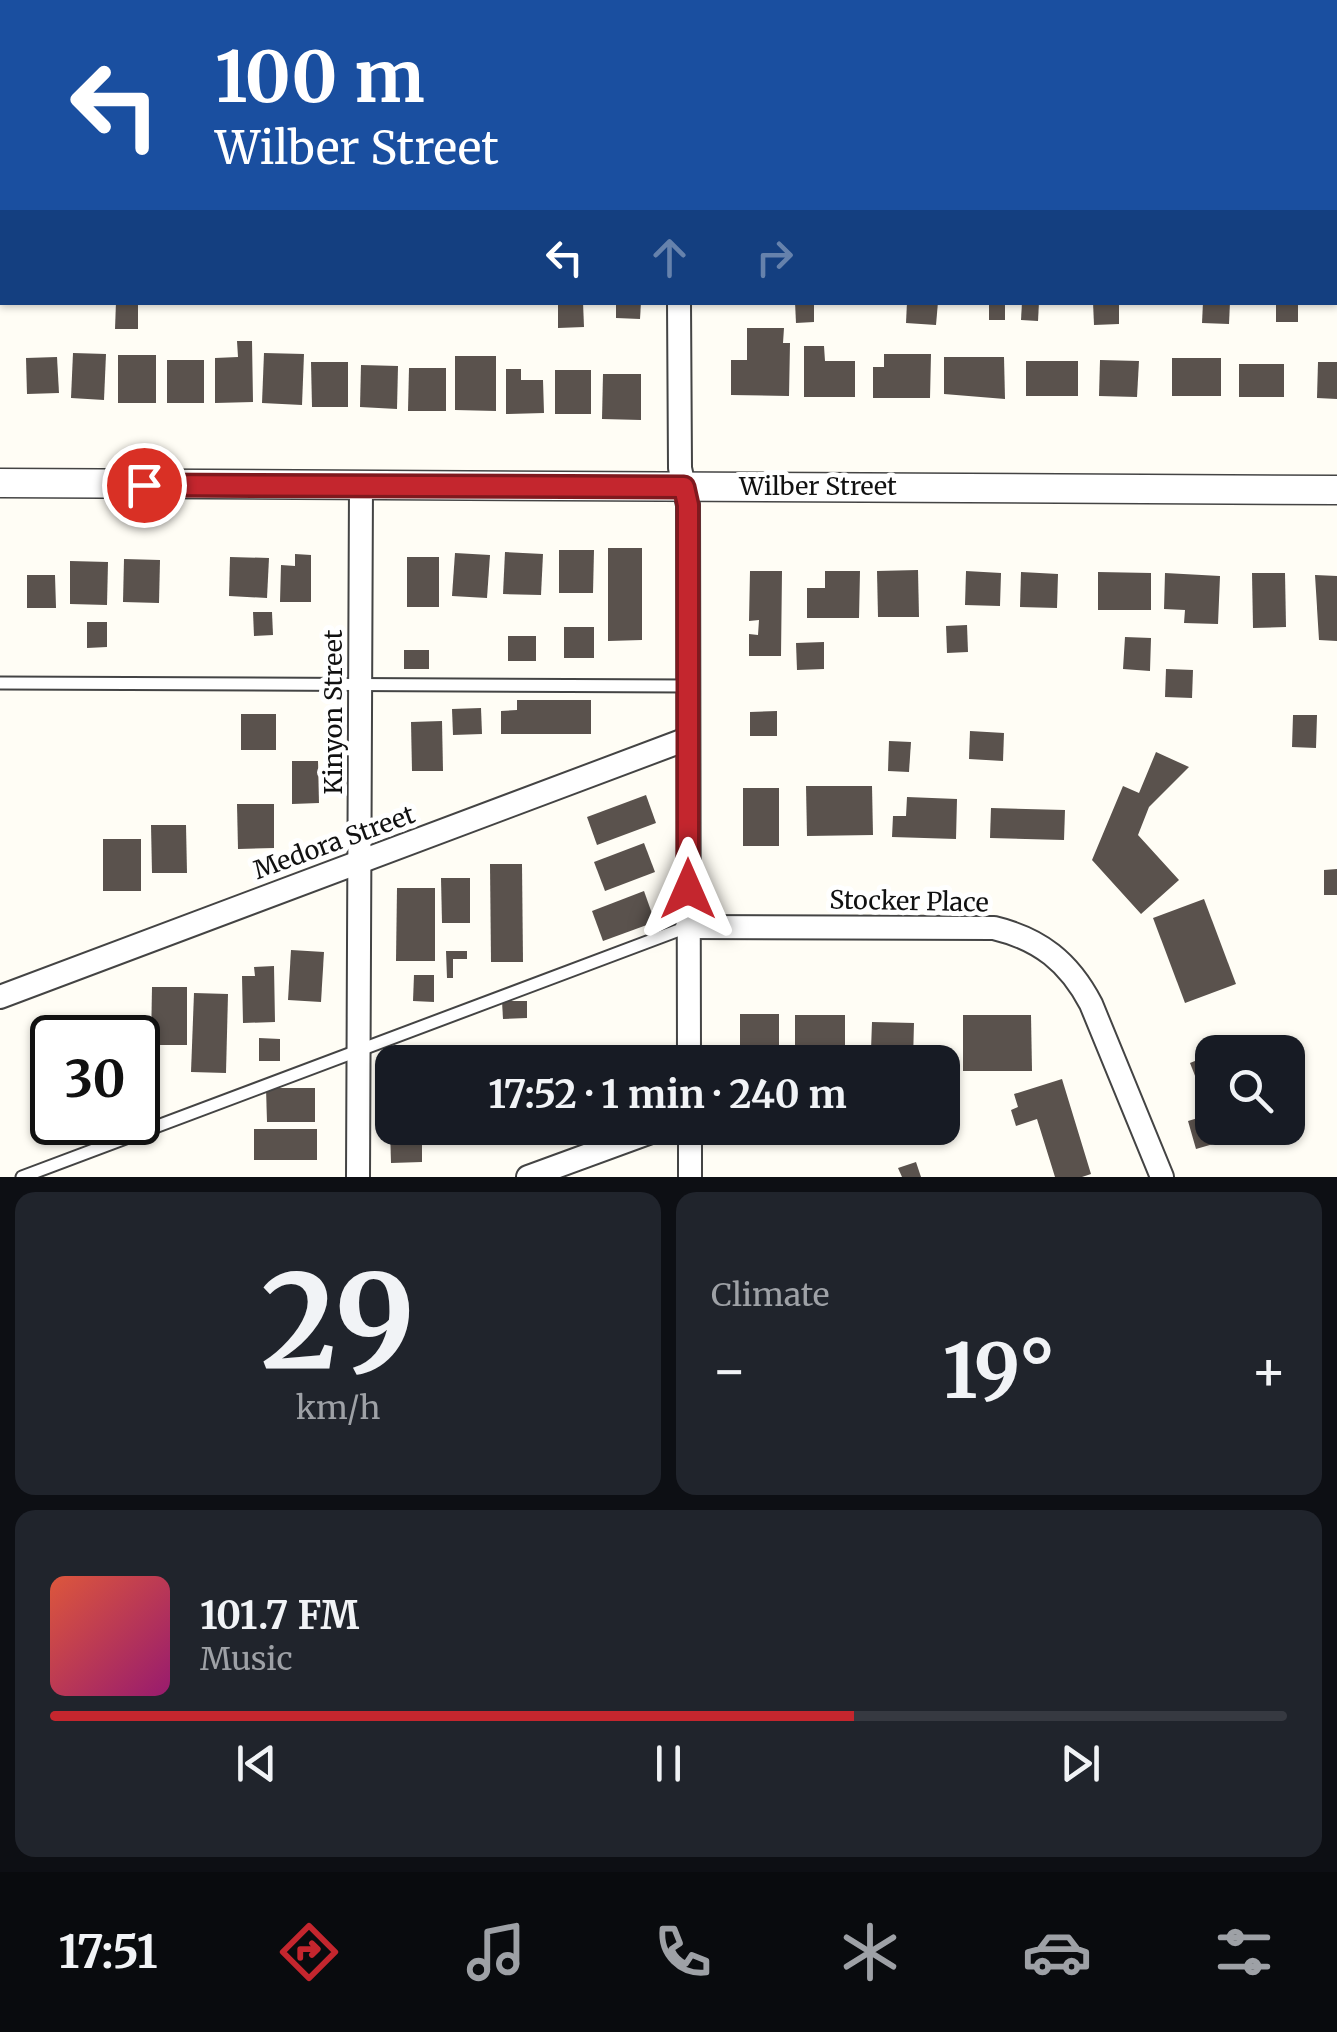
<!DOCTYPE html>
<html lang="en">
<head>
<meta charset="utf-8">
<style>
	:root { --surface:#171b24; --page:#20242c; --text:#f1f3f6; --muted:#9ea1a6; --line:#363941; --accent:#c4262e }
	body { margin:0; font-family:Merriweather,serif; background:var(--page); color:var(--text); height:100vh; display:flex; flex-direction:column; font-size:38px; white-space:nowrap }
	* { box-sizing:border-box; margin:0 }
	p { font-size:32px; color:var(--muted) }
	.icon { flex:none; width:55px; height:55px; fill:none; stroke:currentColor; stroke-width:2; stroke-linecap:round; stroke-linejoin:round }
	.map { position:relative; height:1177px; overflow:hidden }
	.panel { display:flex; flex-direction:column; gap:15px; padding:15px; background:#0d0f14; flex:1 }
	.panel>* { flex:none }
	.top-card { position:absolute; left:0px; top:0px; width:1338px; height:305px; box-shadow:0 2px 8px #0004; background:#1a4fa0; color:#fff; overflow:hidden }
	.tools { position:absolute; left:1195px; top:1035px; display:grid; gap:20px }
	.tools a { display:grid; place-items:center; width:110px; height:110px; border-radius:20px; background:var(--surface); box-shadow:0 2px 8px #0004; font-size:50px }
	.speed { position:absolute; left:30px; top:1015px; display:flex; gap:20px; font-size:50px; font-weight:700; text-align:center }
	.speed>* { display:grid; place-content:center; width:130px; height:130px; border-radius:50%; background:var(--surface); box-shadow:0 2px 8px #0004; line-height:1 }
	.speed .limit { border:5px solid #111; border-radius:15px; background:#fff; color:#111 }
	.pin { position:absolute; display:grid; place-items:center; width:85px; height:85px; color:#fff; margin:-42px; border:5px solid #fff; border-radius:50%; box-shadow:0 2px 10px #0007 }
	.me { position:absolute; width:110px; margin:-55px; rotate:0deg; stroke-linejoin:round; filter:drop-shadow(0 0 8px #0008) }
	.turn { display:flex; align-items:center; gap:35px; height:210px; padding:0 50px; font-size:45px }
	.turn .icon { width:130px; height:130px; stroke-width:2.5 }
	.turn b { display:block; font-size:70px; line-height:85px }
	.lanes { display:flex; align-items:center; height:95px; padding:0 50px; background:#0003; justify-content:center; gap:50px; direction:ltr }
	.lanes .off { opacity:.35 }
	.big { font-size:75px; font-weight:700; line-height:1.1 }
	.panel .widget { flex:1; display:flex; flex-direction:column; justify-content:center; gap:15px; min-width:0; padding:0 35px; border-radius:20px; background:var(--page) }
	.panel .dial { align-items:center; gap:0 }
	.dial b { font-size:130px; line-height:1 }
	.song { display:flex; align-items:center; gap:30px }
	.cover { width:120px; height:120px; border-radius:15px; background:linear-gradient(135deg,hsl(10 70% 55%),hsl(320 70% 35%)) }
	.played { height:10px; border-radius:5px; background:linear-gradient(90deg,var(--accent) 65%,var(--line) 65%) }
	.keys { display:flex; justify-content:space-around; direction:ltr }
	.heat { display:flex; justify-content:space-between; align-items:center; font-size:55px; direction:ltr }
	.panel .tiles { flex:1; display:grid; gap:15px; grid-template-columns:1fr 1fr }
	.widget:last-child { grid-column:span 2 }
	.trip { position:absolute; left:375px; top:1045px; width:585px; height:100px; border-radius:20px; background:var(--surface); box-shadow:0 2px 8px #0004; font-weight:700; line-height:100px; text-align:center }
	.tab-bar { display:flex; height:160px; justify-content:space-around; align-items:center; background:#090b0e; color:var(--muted) }
	.tab-bar .icon { width:70px; height:70px }
	.tab-bar .on { color:var(--accent) }
	.tab-bar b { font-size:45px; color:var(--text) }
	.map>svg:first-child { display:block }
	.building { fill:#5a524d }
	.lines { fill:none; stroke-linecap:round; stroke-linejoin:round }
	.service-casing { stroke:#444; stroke-width:15 }
	.minor-casing { stroke:#444; stroke-width:26 }
	.tertiary-casing { stroke:#444; stroke-width:31 }
	.service { stroke:#fff; stroke-width:11 }
	.minor { stroke:#fff; stroke-width:22 }
	.tertiary { stroke:#fff; stroke-width:28 }
	.route-casing { stroke:#7f191e; stroke-width:25 }
	.route { stroke:#c4262e; stroke-width:18 }
	.labels { text-anchor:middle; dominant-baseline:central; stroke-width:10; stroke-linejoin:round; paint-order:stroke }
	.street-label { font-size:25px; fill:#111; stroke:#fff }
</style>
</head>
<body>
<div class="map">
<svg width="1337" height="1177" viewBox="0 0 1337 1177">
	<rect width="100%" height="100%" fill="#fffdf5"/>
	<g class="building">
		<path d="M116 302H138V329H115Z"/>
		<path d="M558 302H583L584 327 558 328Z"/>
		<path d="M616 302H641L640 319 616 318Z"/>
		<path d="M795 302H814V322L796 323Z"/>
		<path d="M907 302H938L936 325 906 323Z"/>
		<rect x="989" y="302" width="16" height="18"/>
		<path d="M1022 302H1039L1038 321 1021 320Z"/>
		<path d="M1093 302H1119V324L1094 325Z"/>
		<path d="M1203 302H1230L1229 324 1202 323Z"/>
		<rect x="1276" y="302" width="22" height="20"/>
		<path d="M747 328H784L783 343H790L789 396 731 395V360H747Z"/>
		<path d="M237 341H252L253 402 215 403V358L238 357Z"/>
		<path d="M804 346H824L825 361H855V397H804Z"/>
		<path d="M73 353 106 354 104 400 71 398Z"/>
		<path d="M264 353 304 354 302 405 262 403Z"/>
		<path d="M884 354H931L930 398H873V367H884Z"/>
		<rect x="118" y="355" width="38" height="48"/>
		<path d="M455 356H496V411L455 410Z"/>
		<path d="M57 357 59 393 27 394 26 358Z"/>
		<path d="M944 357H1004L1005 399 944 394Z"/>
		<rect x="1172" y="358" width="49" height="38"/>
		<rect x="167" y="360" width="37" height="43"/>
		<path d="M1100 360 1139 361 1137 397 1099 396Z"/>
		<rect x="1026" y="361" width="52" height="35"/>
		<path d="M311 362H348V407H312Z"/>
		<path d="M1318 362H1337V399L1317 398Z"/>
		<rect x="1239" y="364" width="45" height="33"/>
		<path d="M361 365 398 366 397 409 360 407Z"/>
		<path d="M409 368H446V411H408Z"/>
		<path d="M506 369H521V380H543L544 413 506 414Z"/>
		<rect x="555" y="370" width="36" height="44"/>
		<path d="M603 374H641V420L602 419Z"/>
		<path d="M608 548H642V640L608 641Z"/>
		<path d="M559 550H594L593 593H559Z"/>
		<path d="M505 552 543 554 541 595 503 594Z"/>
		<path d="M455 553 490 555 487 598 452 596Z"/>
		<path d="M295 554 311 555V602H280L281 565 295 566Z"/>
		<path d="M230 557 269 558 267 598 229 596Z"/>
		<rect x="407" y="557" width="32" height="50"/>
		<path d="M124 559 160 560 159 603 123 602Z"/>
		<path d="M70 561 108 562 107 605 70 604Z"/>
		<path d="M918 570 919 617H878L877 571Z"/>
		<path d="M750 571H782L781 656H749V634L758 635 759 620 749 621Z"/>
		<path d="M825 571H860L859 618H807V588H825Z"/>
		<path d="M966 571 1001 573 1000 606 965 605Z"/>
		<path d="M1021 572 1058 574 1057 608 1020 607Z"/>
		<path d="M1098 572 1151 573V610H1098Z"/>
		<path d="M1165 573 1220 576 1218 624 1184 623 1185 610 1164 609Z"/>
		<path d="M1252 573H1285L1286 627 1253 628Z"/>
		<path d="M27 575H55L56 608H27Z"/>
		<path d="M1315 575 1337 576V641L1319 640Z"/>
		<path d="M253 612H272L273 635 254 636Z"/>
		<path d="M87 622H107V647L87 648Z"/>
		<path d="M967 625 968 652 947 653 946 626Z"/>
		<rect x="564" y="627" width="30" height="31"/>
		<rect x="508" y="636" width="28" height="25"/>
		<path d="M1125 637 1151 638 1150 671 1123 669Z"/>
		<path d="M824 642V669L797 670 796 643Z"/>
		<rect x="404" y="650" width="25" height="19"/>
		<path d="M1166 669 1193 670 1192 698 1165 697Z"/>
		<path d="M517 700H591V734H501V711L517 710Z"/>
		<path d="M481 708 482 734 453 735 452 709Z"/>
		<path d="M777 711V736H750V712Z"/>
		<rect x="241" y="714" width="35" height="36"/>
		<path d="M1293 715H1317L1316 748 1292 747Z"/>
		<path d="M442 721 443 771H412L411 722Z"/>
		<path d="M970 731 1004 733 1003 761 969 759Z"/>
		<path d="M889 741 911 742 909 772 888 771Z"/>
		<path d="M1156 752 1189 767 1149 807 1138 835 1179 880 1141 914 1092 860 1123 786 1139 793Z"/>
		<path d="M292 761H318L319 803 292 804Z"/>
		<path d="M806 786H872L873 835 807 836Z"/>
		<rect x="743" y="788" width="36" height="58"/>
		<path d="M646 795 656 823 597 845 587 817Z"/>
		<path d="M907 797 957 799 956 839 892 837 893 816H906Z"/>
		<path d="M237 804H274V848L238 849Z"/>
		<path d="M991 808 1065 810 1064 840 990 838Z"/>
		<path d="M151 825H186L187 873H152Z"/>
		<rect x="103" y="839" width="38" height="52"/>
		<path d="M644 843 655 872 605 891 594 862Z"/>
		<path d="M490 864H522L523 962H491Z"/>
		<path d="M1337 869V895H1324V870Z"/>
		<path d="M441 878H470V923H442Z"/>
		<path d="M397 888H435V961H396Z"/>
		<path d="M644 891 655 922 603 941 592 911Z"/>
		<path d="M1204 899 1236 984 1185 1003 1153 918Z"/>
		<path d="M291 950 324 952 321 1002 288 1000Z"/>
		<path d="M446 951H467V959H453V978H447Z"/>
		<path d="M274 966 275 1022 243 1023 242 976H255L254 967Z"/>
		<path d="M414 975H434V1002L413 1001Z"/>
		<path d="M152 987H187V1045H151Z"/>
		<path d="M194 993 228 994 226 1073 191 1072Z"/>
		<path d="M502 1001H527V1018L503 1019Z"/>
		<path d="M740 1014H779V1059L740 1062Z"/>
		<path d="M795 1015H845V1046H832V1062H807V1046L795 1045Z"/>
		<path d="M963 1015H1031L1032 1071H963Z"/>
		<path d="M872 1022 914 1023 913 1060 890 1059 891 1051 871 1050Z"/>
		<path d="M58 1024H95L96 1038H58Z"/>
		<path d="M259 1038 280 1039V1061H259Z"/>
		<path d="M581 1046 618 1047V1062H580Z"/>
		<path d="M1212 1054V1087L1201 1091 1190 1063Z"/>
		<path d="M1062 1079 1091 1174 1082 1177H1055L1037 1119 1016 1126 1011 1110 1018 1107 1014 1094Z"/>
		<path d="M266 1088H315V1122H267Z"/>
		<path d="M1212 1093V1128H1249L1251 1133 1196 1149 1188 1121 1208 1115 1202 1096Z"/>
		<path d="M390 1128H422V1162L391 1163Z"/>
		<rect x="254" y="1129" width="63" height="31"/>
		<path d="M916 1162 921 1177H902L898 1168Z"/>
	</g>
	<g class="lines">
		<defs>
			<g id="service">
				<path d="M0 291H2"/>
				<path d="M0 683 688 686"/>
				<path d="M22 1177 687 927"/>
			</g>
			<g id="minor">
				<path d="M681 2V0"/>
				<path d="M0 86H2"/>
				<path d="M1335 93H1337"/>
				<path d="M679 302 680 468 688 505 689 1062"/>
				<path d="M687 927 994 928C1040 939 1069 962 1091 1004L1162 1177"/>
				<path d="M0 997 687 739"/>
				<path d="M358 1177 361 487"/>
				<path d="M528 1177 662 1128"/>
				<path d="M690 1177V1128"/>
			</g>
			<path id="tertiary" d="M0 483 1337 490"/>
		</defs>
		<use href="#service" class="service-casing"/>
		<use href="#minor" class="minor-casing"/>
		<use href="#tertiary" class="tertiary-casing"/>
		<use href="#service" class="service"/>
		<use href="#minor" class="minor"/>
		<use href="#tertiary" class="tertiary"/>
	</g>
	<g class="lines">
		<defs>
			<path id="route" d="M144 485 684 487 688 505V889"/>
		</defs>
		<use href="#route" class="route-casing"/>
		<use href="#route" class="route"/>
	</g>
	<g class="labels">
		<g class="street-label">
			<text x="818" y="486">Wilber Street</text>
			<text transform="translate(333 712) rotate(-90)">Kinyon Street</text>
			<text transform="translate(334 842) rotate(-20)">Medora Street</text>
			<text transform="translate(909 901) rotate(1)">Stocker Place</text>
		</g>
	</g>
</svg>
<div class="tools">
<a><svg class="icon" aria-label="search" viewBox="0 0 24 24"><circle cx="10" cy="10" r="6"/><path d="M15 15l6 6"/></svg></a>
</div>
<div class="speed"><div class="limit">30</div></div>
<div class="pin" style="left:144px;top:485px;background:#d93025"><svg class="icon" aria-label="arrive" viewBox="0 0 24 24"><path d="M6 21V4h12l-3 4 3 4H6"/></svg></div>
<svg class="me" style="left:688px;top:889px" viewBox="-20 -20 40 40"><path d="M0-17L14 15 0 8-14 15z" fill="#c4262e" stroke="#fff" stroke-width="4"/></svg>
<div class="trip">17:52 · 1 min · 240 m</div>
<div class="top-card">
<div class="turn"><svg class="icon" aria-label="left" viewBox="0 0 24 24"><path d="M17 20v-9H6M10 6l-5 5 5 5"/></svg><div><b>100 m</b>Wilber Street</div></div>
<div class="lanes"><svg class="icon" aria-label="left" viewBox="0 0 24 24"><path d="M17 20v-9H6M10 6l-5 5 5 5"/></svg><svg class="icon off" aria-label="ahead" viewBox="0 0 24 24"><path d="M12 20V5M6 11l6-6 6 6"/></svg><svg class="icon off" aria-label="right" viewBox="0 0 24 24"><path d="M7 20v-9h11M14 6l5 5-5 5"/></svg></div>
</div>
</div>
<section class="panel">
<div class="tiles">
<div class="widget dial"><b>29</b><p>km/h</p></div>
<div class="widget"><p>Climate</p>
<div class="heat"><a>−</a><b class="big">19°</b><a>+</a></div>
</div>
<div class="widget">
<div class="song"><i class="cover"></i><div><b>101.7 FM</b><p>Music</p></div></div>
<div class="played"></div>
<div class="keys"><svg class="icon" aria-label="previous" viewBox="0 0 24 24"><path d="M18 5L8 12l10 7zM5 5v14"/></svg><svg class="icon" aria-label="pause" viewBox="0 0 24 24"><path d="M8 5v14M16 5v14"/></svg><svg class="icon" aria-label="next" viewBox="0 0 24 24"><path d="M6 5l10 7-10 7zM19 5v14"/></svg></div>
</div>
</div>
</section>
<nav class="tab-bar">
<b>17:51</b>
<svg class="icon on" aria-label="directions" viewBox="0 0 24 24"><path d="M12 3l9 9-9 9-9-9zM9 14v-3h6M13 9l2 2-2 2"/></svg>
<svg class="icon" aria-label="music" viewBox="0 0 24 24"><path d="M9 18V5l10-2v13"/><circle cx="6" cy="18" r="3"/><circle cx="16" cy="16" r="3"/></svg>
<svg class="icon" aria-label="phone" viewBox="0 0 24 24"><path d="M5 4h4l2 5-3 2q2 4 5 5l2-3 5 2v4C11 20 4 13 5 4z"/></svg>
<svg class="icon" aria-label="climate" viewBox="0 0 24 24"><path d="M12 3v18M4 7l16 10M4 17L20 7"/></svg>
<svg class="icon" aria-label="car" viewBox="0 0 24 24"><path d="M5 17H2v-5l4-1 3-4h7l3 4 3 1v5h-3M9 17h6M6 11h13"/><circle cx="7" cy="17" r="2"/><circle cx="17" cy="17" r="2"/></svg>
<svg class="icon" aria-label="filters" viewBox="0 0 24 24"><path d="M4 7h16M4 17h16"/><circle cx="9" cy="7" r="2"/><circle cx="15" cy="17" r="2"/></svg>
</nav>
</body>
</html>
